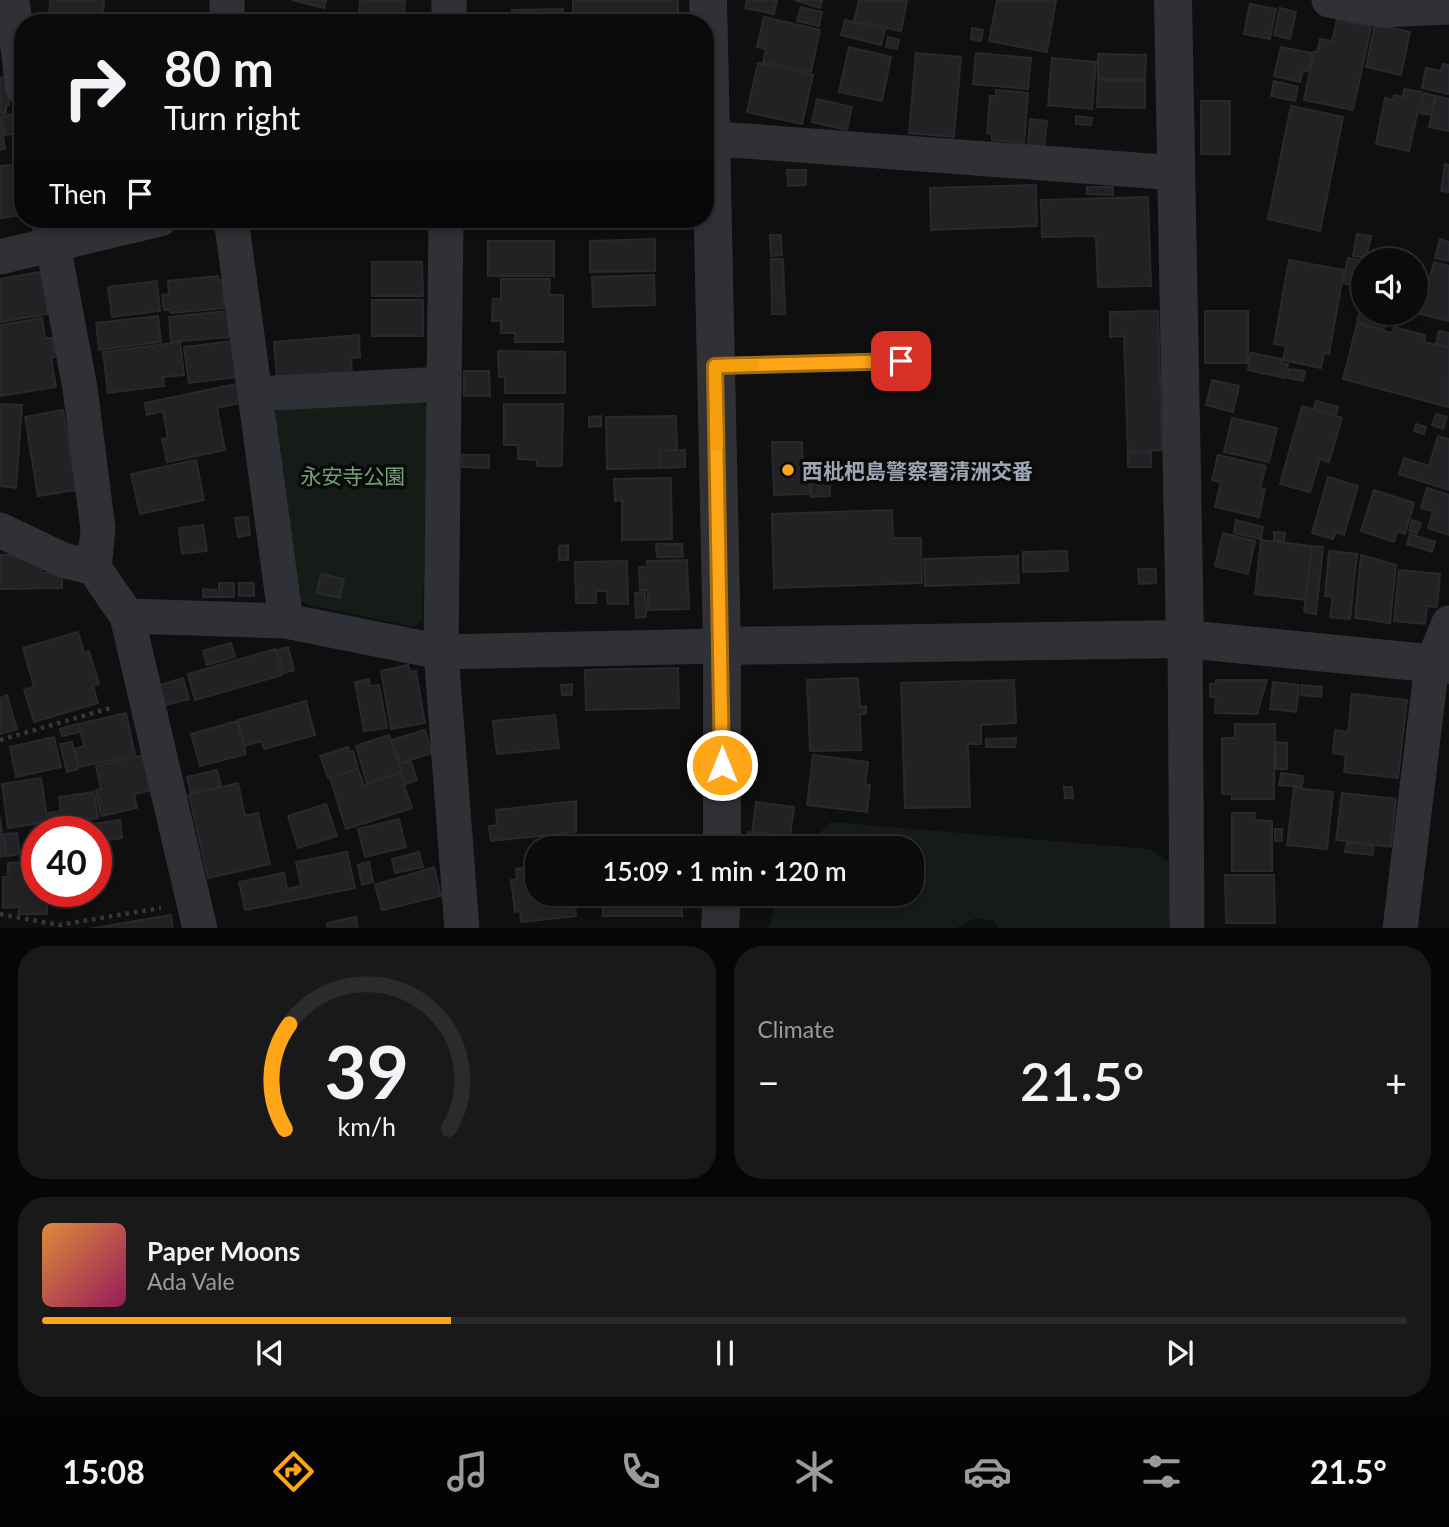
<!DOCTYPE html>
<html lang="en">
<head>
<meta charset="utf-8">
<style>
	:root { --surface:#0b0b0c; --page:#19191a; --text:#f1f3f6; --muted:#9a9b9d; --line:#2b2b2d; --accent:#ffa618 }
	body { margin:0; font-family:Lato,"Noto Sans JP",sans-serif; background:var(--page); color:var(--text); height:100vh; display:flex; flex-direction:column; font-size:26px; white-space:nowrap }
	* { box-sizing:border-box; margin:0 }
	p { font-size:23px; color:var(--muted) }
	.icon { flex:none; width:38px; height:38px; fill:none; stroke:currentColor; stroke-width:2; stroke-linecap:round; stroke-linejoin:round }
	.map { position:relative; height:928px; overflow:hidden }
	.sheet { display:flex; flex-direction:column; gap:18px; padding:18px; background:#060607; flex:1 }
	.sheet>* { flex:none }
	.banner { position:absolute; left:14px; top:14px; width:700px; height:214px; border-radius:28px; box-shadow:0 4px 10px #0003,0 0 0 2px var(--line); background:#0b0b0c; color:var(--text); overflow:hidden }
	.fabs { position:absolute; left:1351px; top:248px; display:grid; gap:14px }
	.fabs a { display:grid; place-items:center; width:77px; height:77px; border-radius:50%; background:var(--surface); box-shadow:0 4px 10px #0003,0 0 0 2px var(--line); font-size:35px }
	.speed { position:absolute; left:21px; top:816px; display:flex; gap:14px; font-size:35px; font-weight:700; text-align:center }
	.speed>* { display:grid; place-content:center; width:91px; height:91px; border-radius:50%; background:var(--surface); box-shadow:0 4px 10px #0003,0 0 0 2px var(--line); line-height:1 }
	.speed .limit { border:10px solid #d22; background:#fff; color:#111 }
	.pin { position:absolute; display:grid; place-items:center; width:60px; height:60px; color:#fff; margin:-30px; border-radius:14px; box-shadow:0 4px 10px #0006 }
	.me { position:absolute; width:77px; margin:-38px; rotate:0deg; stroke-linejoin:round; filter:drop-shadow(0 0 5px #0008) }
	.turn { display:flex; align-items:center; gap:24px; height:147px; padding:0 35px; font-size:32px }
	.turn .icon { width:91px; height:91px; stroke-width:2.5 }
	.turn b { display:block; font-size:49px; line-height:60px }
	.then { display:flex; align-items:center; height:66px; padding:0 35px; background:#0003; gap:14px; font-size:26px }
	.big { font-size:52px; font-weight:600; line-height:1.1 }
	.sheet .tile { flex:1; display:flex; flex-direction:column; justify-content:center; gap:10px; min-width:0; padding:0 24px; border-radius:28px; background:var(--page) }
	.sheet .dial { align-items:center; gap:0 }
	.dial svg { height:182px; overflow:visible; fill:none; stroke:var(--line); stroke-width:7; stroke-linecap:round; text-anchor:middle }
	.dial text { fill:var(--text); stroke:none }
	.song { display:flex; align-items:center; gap:21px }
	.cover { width:84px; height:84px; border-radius:10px; background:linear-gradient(135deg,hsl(30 70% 55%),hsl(330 70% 35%)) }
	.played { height:7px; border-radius:4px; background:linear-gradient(90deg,var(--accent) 30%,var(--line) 30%) }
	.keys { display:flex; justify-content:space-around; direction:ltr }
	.heat { display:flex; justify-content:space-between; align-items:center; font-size:38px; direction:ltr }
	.sheet .tiles { flex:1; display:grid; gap:18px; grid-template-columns:1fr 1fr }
	.tile:last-child { grid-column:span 2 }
	.trip { position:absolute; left:525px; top:836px; width:399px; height:70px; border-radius:28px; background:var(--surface); box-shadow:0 4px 10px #0003,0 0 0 2px var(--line); font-weight:600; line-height:70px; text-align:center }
	.tab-bar { display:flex; height:112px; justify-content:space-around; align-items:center; background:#040405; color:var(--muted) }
	.tab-bar .icon { width:49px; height:49px }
	.tab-bar .on { color:var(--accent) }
	.tab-bar b { font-size:32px; color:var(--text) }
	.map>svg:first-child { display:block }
	.green { fill:#151b16 }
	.building { fill:#222224; stroke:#29292d; stroke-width:2 }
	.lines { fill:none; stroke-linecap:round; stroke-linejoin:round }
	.path { stroke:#35383d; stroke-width:4.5; stroke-dasharray:3.5 5; stroke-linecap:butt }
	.service { stroke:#303136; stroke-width:18 }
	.minor { stroke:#303136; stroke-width:35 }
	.tertiary { stroke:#303136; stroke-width:38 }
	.route-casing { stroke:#a66c10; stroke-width:18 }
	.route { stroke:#ffa618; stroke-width:12 }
	.slow { stroke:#f59e0b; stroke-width:12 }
	.poi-dot { fill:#ffa618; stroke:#0a0a0b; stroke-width:2.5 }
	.labels { text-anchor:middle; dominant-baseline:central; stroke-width:7; stroke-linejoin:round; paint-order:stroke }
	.poi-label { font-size:21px; font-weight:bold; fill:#9ea6b3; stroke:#0a0a0b; text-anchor:start }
	.park-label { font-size:21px; fill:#73a074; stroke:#0a0a0b }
</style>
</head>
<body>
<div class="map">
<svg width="1449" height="929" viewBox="0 0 1449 929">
	<rect width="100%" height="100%" fill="#0f0f10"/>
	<g class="green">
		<path d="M414 397 427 407 423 619 414 627 309 605 295 598 269 416 287 404Z"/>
		<path d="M831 822 1150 849 1172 864 1169 928H998L993 921 976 918 954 929H768L779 894H912V849H803Z"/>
	</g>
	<g class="building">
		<path d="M50 0H104L102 23H49Z"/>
		<path d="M292 0H326L324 8Z"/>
		<path d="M360 0H405L404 13 359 12Z"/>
		<rect x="573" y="0" width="105" height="23"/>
		<path d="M747 0H777L774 14 745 8Z"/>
		<path d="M794 0H822L820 8Z"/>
		<path d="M859 0H907L901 31 854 21Z"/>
		<path d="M997 0H1056L1047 52 989 41Z"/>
		<path d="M1250 4 1276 9 1270 39 1244 34Z"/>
		<path d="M801 7 822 12 819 26 797 21Z"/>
		<path d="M1280 8 1296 12 1290 39 1274 35Z"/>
		<path d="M563 9V23H512V10Z"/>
		<path d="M764 17 820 30 811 72 763 62 766 49 757 47Z"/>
		<path d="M1337 19 1371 27 1353 110 1304 100 1314 52H1317L1320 39 1332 41Z"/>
		<path d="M357 20 412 21V23H357Z"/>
		<path d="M845 20 885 30 881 45 841 35Z"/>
		<path d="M1375 24 1410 32 1401 75 1366 67Z"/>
		<path d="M972 28 983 30 981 41 971 39Z"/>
		<path d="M888 37 899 40 897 49 886 47Z"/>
		<path d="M849 47 891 57 882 101 839 92Z"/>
		<path d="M1281 47 1312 53 1309 72 1303 70 1300 82 1274 76Z"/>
		<path d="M916 53 961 57 954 137 909 133Z"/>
		<path d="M976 53 1031 58 1028 89 973 84Z"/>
		<path d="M1098 54 1146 55 1145 79 1098 78Z"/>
		<path d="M1052 58 1096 62 1092 109 1048 105Z"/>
		<path d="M758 63 813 75 802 124 747 112Z"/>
		<path d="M1443 64 1449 65V94L1422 88 1426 68 1441 71Z"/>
		<path d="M6 77 9 105 6 106V113L0 114V78Z"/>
		<path d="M1098 80H1145V108L1097 107Z"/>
		<path d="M1274 81 1298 87 1295 101 1271 96Z"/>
		<path d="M1404 89 1422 92 1409 151 1376 144 1385 98 1393 100 1394 95 1403 97Z"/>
		<path d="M996 90 1028 93 1024 143 992 140V134L987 133 990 96H996Z"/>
		<path d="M1424 93 1435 96 1431 115 1420 113Z"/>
		<path d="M1436 96 1449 99V131L1429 127Z"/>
		<path d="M817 99 852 107 847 130 812 122Z"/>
		<rect x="1201" y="101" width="29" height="53"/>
		<path d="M1291 106 1343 117 1320 231 1268 219Z"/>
		<path d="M17 114 19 133 4 135 2 116Z"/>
		<path d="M0 116 5 149 0 150Z"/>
		<path d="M1076 116 1092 118 1091 125 1076 124Z"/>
		<path d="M1030 119 1047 121 1044 147 1028 145Z"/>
		<path d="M17 164 23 215 0 218V166Z"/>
		<path d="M1445 164 1449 165V192L1441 191Z"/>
		<path d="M787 170H806V185L788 186Z"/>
		<path d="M1036 185 1037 226 931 230 930 188Z"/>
		<path d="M1087 187H1113V195L1087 194Z"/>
		<path d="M1148 197 1151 286 1098 287 1096 236 1042 237 1041 200Z"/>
		<path d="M1357 234 1371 236 1366 258 1353 256Z"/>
		<path d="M770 235H781L782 255 771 256Z"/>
		<path d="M655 239V271L590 272V241Z"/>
		<path d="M1440 239 1449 242V261L1435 258Z"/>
		<rect x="488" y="241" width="66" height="35"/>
		<path d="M1373 250 1418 261 1416 270V261H1371Z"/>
		<path d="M1348 258 1363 261 1361 287 1343 283Z"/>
		<path d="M771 259H783L785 314H772Z"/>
		<path d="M1289 260 1344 270 1329 354 1324 353 1321 368 1283 360 1286 346 1274 344Z"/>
		<path d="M372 262H422L423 296H372Z"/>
		<path d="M1434 262 1449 266V321L1416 313 1422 289 1426 291Z"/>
		<path d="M41 272 48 314 0 322V279Z"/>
		<path d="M654 275 655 305 593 307 592 277Z"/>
		<path d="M218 276 219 280H222L225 308 171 313V310H164L162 295 169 294 168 281Z"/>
		<path d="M501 279H550L549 295H563V342H515V333H501V321H492L493 299H501Z"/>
		<path d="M157 281 160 311 112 317 108 287Z"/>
		<rect x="372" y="300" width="51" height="36"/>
		<path d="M1360 310 1387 317 1384 330 1357 322Z"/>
		<path d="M227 311 229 337 171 342 169 317Z"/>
		<path d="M1158 311 1162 450 1128 452 1124 336 1110 337V312Z"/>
		<rect x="1205" y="311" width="43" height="52"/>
		<path d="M158 316 161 342 99 350 96 323Z"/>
		<path d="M42 318 45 338H52L55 357 51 358 56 387 0 396V325Z"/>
		<path d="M1357 324 1392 333 1394 327 1425 335 1424 342 1449 348 1448 407 1343 379Z"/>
		<path d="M1439 331 1449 333V347L1436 344Z"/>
		<path d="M359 335 360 357 351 358 352 374 277 380 274 342Z"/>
		<path d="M232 341 237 377 189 383 184 347Z"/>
		<path d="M180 342 184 375 163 377 164 386 108 393 103 352Z"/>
		<path d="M498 351 565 352V393H505V377H499Z"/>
		<path d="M1251 353 1282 359 1281 363 1288 364 1285 378 1248 370Z"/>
		<path d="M1289 369 1305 371 1303 381 1288 378Z"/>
		<path d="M464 371H489L490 396H464Z"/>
		<path d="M1212 380 1239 386 1233 412 1206 405Z"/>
		<path d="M241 383 245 402 217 408 225 450 167 462 162 439 168 438 163 411 147 415 145 403Z"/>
		<path d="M1316 401 1338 407 1336 415 1314 409Z"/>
		<path d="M0 404 22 405 16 488 0 486Z"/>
		<path d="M504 404H563L562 466H537V460L518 459V445H504Z"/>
		<path d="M1302 406 1342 418 1329 462 1320 459 1310 492 1280 484Z"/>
		<path d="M63 410 76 490 38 496 25 417Z"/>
		<path d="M1436 414 1447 417 1443 429 1432 425Z"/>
		<path d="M601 416V426L589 427V417Z"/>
		<path d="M676 416 677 450 660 451V468L607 469 606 417Z"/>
		<path d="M1232 418 1277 428 1269 462 1224 452Z"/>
		<path d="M1416 424 1426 427 1424 434 1414 431Z"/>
		<path d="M1438 436 1449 439V490L1399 474 1404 458 1429 466Z"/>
		<path d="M772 442H802L803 465H808L809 494 774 495Z"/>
		<path d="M685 450V467L661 468 660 451Z"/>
		<path d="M1151 452V467H1128V453Z"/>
		<path d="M462 455H489V468L462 467Z"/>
		<path d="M1218 455 1266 466 1260 488 1265 489 1259 517 1215 507 1221 482 1212 480Z"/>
		<path d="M196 460 204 500 140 514 131 474Z"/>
		<path d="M1328 477 1358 486 1344 535 1336 532 1333 539 1312 533Z"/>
		<path d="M671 478 672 539 622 540V500L615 501 614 479Z"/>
		<path d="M830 480V496L811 497V481Z"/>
		<path d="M1427 488 1449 495V535L1428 528 1433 511 1421 508Z"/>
		<path d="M1374 490 1414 503 1405 534 1397 531 1394 542 1361 531Z"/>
		<path d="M892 510 893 538H921L922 583 774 588 772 514Z"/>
		<path d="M248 517 250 535 238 537 235 518Z"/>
		<path d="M1236 520 1263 527 1261 539 1234 533Z"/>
		<path d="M1412 520 1421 523 1417 533 1409 531Z"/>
		<path d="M203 525 207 551 182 554 179 528Z"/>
		<path d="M1274 532 1285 533 1284 541 1274 540Z"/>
		<path d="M1223 533 1255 541 1248 574 1215 566Z"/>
		<path d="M1410 534 1435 542 1432 552 1407 544Z"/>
		<path d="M1261 540 1311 546 1306 600 1255 594Z"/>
		<path d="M656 544H682L683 557H657Z"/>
		<path d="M568 545V560H559V546Z"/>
		<path d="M1312 546 1323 547 1316 614 1304 612Z"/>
		<path d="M1067 551 1068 571 1023 572V552Z"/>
		<path d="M1329 551 1357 554 1350 619 1330 617 1333 597 1325 596Z"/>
		<path d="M1 555H20L21 559 42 563V573L62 572V588L0 589Z"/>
		<path d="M1361 555 1396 565 1390 623 1355 618Z"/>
		<path d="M1018 556 1019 583 925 586 924 559Z"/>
		<path d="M687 560 689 609 648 610V590H640L639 567H648L647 561Z"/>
		<path d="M627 561 628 604H608L607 591H596V603H576L575 562Z"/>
		<path d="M1138 569H1156V583L1139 584Z"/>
		<path d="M1399 570 1440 574 1437 607 1427 606 1425 624 1394 621Z"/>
		<path d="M321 574 344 579 340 598 317 593Z"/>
		<rect x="219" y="583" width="15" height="14"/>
		<rect x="239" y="583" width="15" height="13"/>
		<path d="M203 589 216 590 217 597H203Z"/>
		<path d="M645 592 646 617 636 618 635 593Z"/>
		<path d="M78 632 84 653 89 651 99 684 93 686 98 703 34 722 24 690 34 687 23 648Z"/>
		<path d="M231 643 235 657 207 665 203 651Z"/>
		<path d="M288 647 294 670 284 673 277 650Z"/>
		<path d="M275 649 282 675 195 700 188 674Z"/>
		<path d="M408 665 410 672 416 671 425 723 391 729 381 671Z"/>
		<path d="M678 668 679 708 586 710 585 670Z"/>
		<path d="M183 678 189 699 165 705 160 685Z"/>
		<path d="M858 678 860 707 866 706V714H860L861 750 810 751 807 680Z"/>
		<path d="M369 679 370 686 379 685 387 728 364 731 355 682Z"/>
		<path d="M1014 680 1016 723 981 725V744H968L970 807 905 808 901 683Z"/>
		<path d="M1216 680H1267L1257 714 1215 713 1216 697H1210V684H1216Z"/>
		<path d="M1273 682 1299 685 1296 712 1270 709Z"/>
		<path d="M572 684V695H562L561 685Z"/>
		<path d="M1302 685 1322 687 1321 697 1301 695Z"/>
		<path d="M1352 694 1407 700 1398 778 1344 772 1346 755 1333 753 1335 730 1348 732Z"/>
		<path d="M7 695 17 729 0 734V698Z"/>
		<path d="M306 701 315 735 264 749 261 741 245 746 238 720Z"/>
		<path d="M126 713 135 755 79 767 75 749 84 746 79 724Z"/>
		<path d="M555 715 559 748 497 754 493 721Z"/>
		<path d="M237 721 246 754 200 766 191 734Z"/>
		<path d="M78 724 80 732 62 736 60 729Z"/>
		<path d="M1235 724H1275L1274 799H1232V794H1222V738H1235Z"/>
		<path d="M425 730 432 753 400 763 392 740Z"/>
		<path d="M389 735 401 772 367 783 356 746Z"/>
		<path d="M54 737 61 767 16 777 10 747Z"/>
		<path d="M1016 738 1015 747H986V739Z"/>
		<path d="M72 742 78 769 67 772 60 744Z"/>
		<path d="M1276 742 1287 743V769H1276Z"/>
		<path d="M348 747 349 752 353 751 358 769 328 778 320 756Z"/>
		<path d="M145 755 153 790 134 794 137 808 101 816 96 790 101 789 96 766Z"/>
		<path d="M813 755 868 762 865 784 870 785 867 812 807 805Z"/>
		<path d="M411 761 417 780 406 784 399 764Z"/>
		<path d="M358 769 364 785 400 773 412 808 346 829 330 778Z"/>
		<path d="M217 770 221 786 191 793 187 777Z"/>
		<path d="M1281 773 1303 776 1302 787 1279 785Z"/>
		<path d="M41 778 48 822 8 828 2 784Z"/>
		<path d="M238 783 245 816 258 813 270 864 208 878 189 795Z"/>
		<path d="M1064 787H1072L1073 798H1065Z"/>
		<path d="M1294 788 1333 792 1327 849 1287 845Z"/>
		<path d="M94 792 98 818 51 825 49 813 61 811 59 797Z"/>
		<path d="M1342 793 1396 799 1391 847 1336 840Z"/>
		<path d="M576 801V832L491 841 489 826 497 825 496 810Z"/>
		<path d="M756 802 794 807 790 836 752 832Z"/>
		<path d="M326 804 337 836 298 848 288 816Z"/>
		<path d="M1232 813H1255L1254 820 1272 821V871H1232Z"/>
		<path d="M0 817 5 856 0 857Z"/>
		<path d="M399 819 406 847 365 857 358 829Z"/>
		<path d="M120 820 122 838 96 842V831H46Z"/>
		<rect x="1275" y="829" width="7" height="12"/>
		<path d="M748 832 768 835 766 849H746Z"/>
		<path d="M17 833 20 854 7 856 4 834Z"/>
		<path d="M769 835 785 837 783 849H768Z"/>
		<path d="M567 838 568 849H538L537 841Z"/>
		<path d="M612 841V849H584L583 844Z"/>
		<path d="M1347 843 1374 846 1373 855 1345 852Z"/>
		<path d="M347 852 355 888 245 910 239 882 284 873 287 889 301 886 296 862Z"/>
		<path d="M419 852 423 867 395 873 392 859Z"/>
		<path d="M37 862V891H47V914H19V907L3 908V877H8V863Z"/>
		<path d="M369 862 373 882 362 885 358 865Z"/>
		<path d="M434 867 441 896 382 910 375 885Z"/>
		<path d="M537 867V894H574L576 916 521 922 520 911 515 912 511 880 517 879 516 869Z"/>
		<path d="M1225 875H1274L1275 923H1226Z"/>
		<rect x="603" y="894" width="79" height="22"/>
		<path d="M171 915 173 929H88Z"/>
		<path d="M356 917 358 929H328L327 923Z"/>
	</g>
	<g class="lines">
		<g class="path">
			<path d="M0 740 114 707"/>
			<path d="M0 914 59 925 161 908"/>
		</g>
		<path class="service" d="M715 366 901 361"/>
		<g class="minor">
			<path d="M12 0 23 88"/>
			<path d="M227 0V23"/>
			<path d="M1329 0 1382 10 1449 7"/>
			<path d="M449 23V0"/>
			<path d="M705 138 1177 173"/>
			<path d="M48 219 80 388 98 529 94 568"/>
			<path d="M231 219 286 621"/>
			<path d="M446 219 441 652 462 929"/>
			<path d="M0 257 160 219"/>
			<path d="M255 394 444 384"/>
			<path d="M0 530 63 560 94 568 127 616 200 929"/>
			<path d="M127 616 286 621 441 652 722 646"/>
			<path d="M1185 639 1187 929"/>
			<path d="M1400 929 1432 664 1449 623"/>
		</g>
		<g class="tertiary">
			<path d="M708 0 722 646V849"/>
			<path d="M1173 0 1185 639"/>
			<path d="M722 646 1185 639 1449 665"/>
			<path d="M720 929 722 894"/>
		</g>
	</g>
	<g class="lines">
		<defs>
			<path id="route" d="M722 765 715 366 901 361"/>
		</defs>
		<use href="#route" class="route-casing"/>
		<use href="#route" class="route"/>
		<path class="slow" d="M717 445 715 366 753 365"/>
	</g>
	<circle class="poi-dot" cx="788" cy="470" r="7"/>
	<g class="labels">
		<g class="poi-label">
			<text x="802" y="470">西枇杷島警察署清洲交番</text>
		</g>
		<g class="park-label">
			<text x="353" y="475">永安寺公園</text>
		</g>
	</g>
</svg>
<div class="fabs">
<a><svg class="icon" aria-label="sound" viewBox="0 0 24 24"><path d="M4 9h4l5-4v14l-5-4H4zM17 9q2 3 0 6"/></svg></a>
</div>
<div class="speed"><div class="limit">40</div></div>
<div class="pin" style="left:901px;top:361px;background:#d93025"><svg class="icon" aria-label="arrive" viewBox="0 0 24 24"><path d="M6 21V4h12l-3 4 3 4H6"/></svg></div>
<svg class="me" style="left:722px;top:765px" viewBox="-20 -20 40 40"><circle r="17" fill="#ffa618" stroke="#fff" stroke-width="3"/><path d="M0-11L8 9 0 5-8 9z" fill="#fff"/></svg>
<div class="trip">15:09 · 1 min · 120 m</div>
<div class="banner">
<div class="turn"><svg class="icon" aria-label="right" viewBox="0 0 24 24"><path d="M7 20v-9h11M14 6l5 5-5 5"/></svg><div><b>80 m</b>Turn right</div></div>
<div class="then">Then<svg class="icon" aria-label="arrive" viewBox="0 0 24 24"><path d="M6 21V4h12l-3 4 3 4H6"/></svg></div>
</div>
</div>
<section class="sheet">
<div class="tiles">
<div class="tile dial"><svg viewBox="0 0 100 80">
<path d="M14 69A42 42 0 1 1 86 69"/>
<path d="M14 69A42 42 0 0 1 16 23" stroke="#ffa618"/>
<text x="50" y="56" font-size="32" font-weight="700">39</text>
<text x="50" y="72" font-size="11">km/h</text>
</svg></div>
<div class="tile"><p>Climate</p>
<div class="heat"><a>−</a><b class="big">21.5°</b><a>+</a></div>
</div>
<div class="tile">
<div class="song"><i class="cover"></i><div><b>Paper Moons</b><p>Ada Vale</p></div></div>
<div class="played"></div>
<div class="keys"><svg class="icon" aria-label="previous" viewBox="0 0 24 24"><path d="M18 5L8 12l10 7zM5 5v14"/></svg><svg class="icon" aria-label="pause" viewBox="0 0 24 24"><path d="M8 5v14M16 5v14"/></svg><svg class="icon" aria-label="next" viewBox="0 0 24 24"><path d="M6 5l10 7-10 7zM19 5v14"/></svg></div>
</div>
</div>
</section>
<nav class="tab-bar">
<b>15:08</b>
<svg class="icon on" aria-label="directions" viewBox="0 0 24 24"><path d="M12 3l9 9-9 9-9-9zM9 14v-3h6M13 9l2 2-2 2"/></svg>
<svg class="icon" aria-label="music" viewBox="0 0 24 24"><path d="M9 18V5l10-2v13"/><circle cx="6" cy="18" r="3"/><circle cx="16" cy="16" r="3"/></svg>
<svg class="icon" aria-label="phone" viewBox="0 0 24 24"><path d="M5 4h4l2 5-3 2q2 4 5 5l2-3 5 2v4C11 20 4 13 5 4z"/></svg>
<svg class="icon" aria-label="climate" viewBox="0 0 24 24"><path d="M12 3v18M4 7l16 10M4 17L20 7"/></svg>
<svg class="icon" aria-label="car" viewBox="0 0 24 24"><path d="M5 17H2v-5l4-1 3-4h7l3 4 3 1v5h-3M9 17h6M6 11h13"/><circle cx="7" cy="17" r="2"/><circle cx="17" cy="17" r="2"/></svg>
<svg class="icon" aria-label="filters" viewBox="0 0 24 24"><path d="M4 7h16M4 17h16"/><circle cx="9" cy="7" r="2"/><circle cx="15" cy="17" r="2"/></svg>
<b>21.5°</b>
</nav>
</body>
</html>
